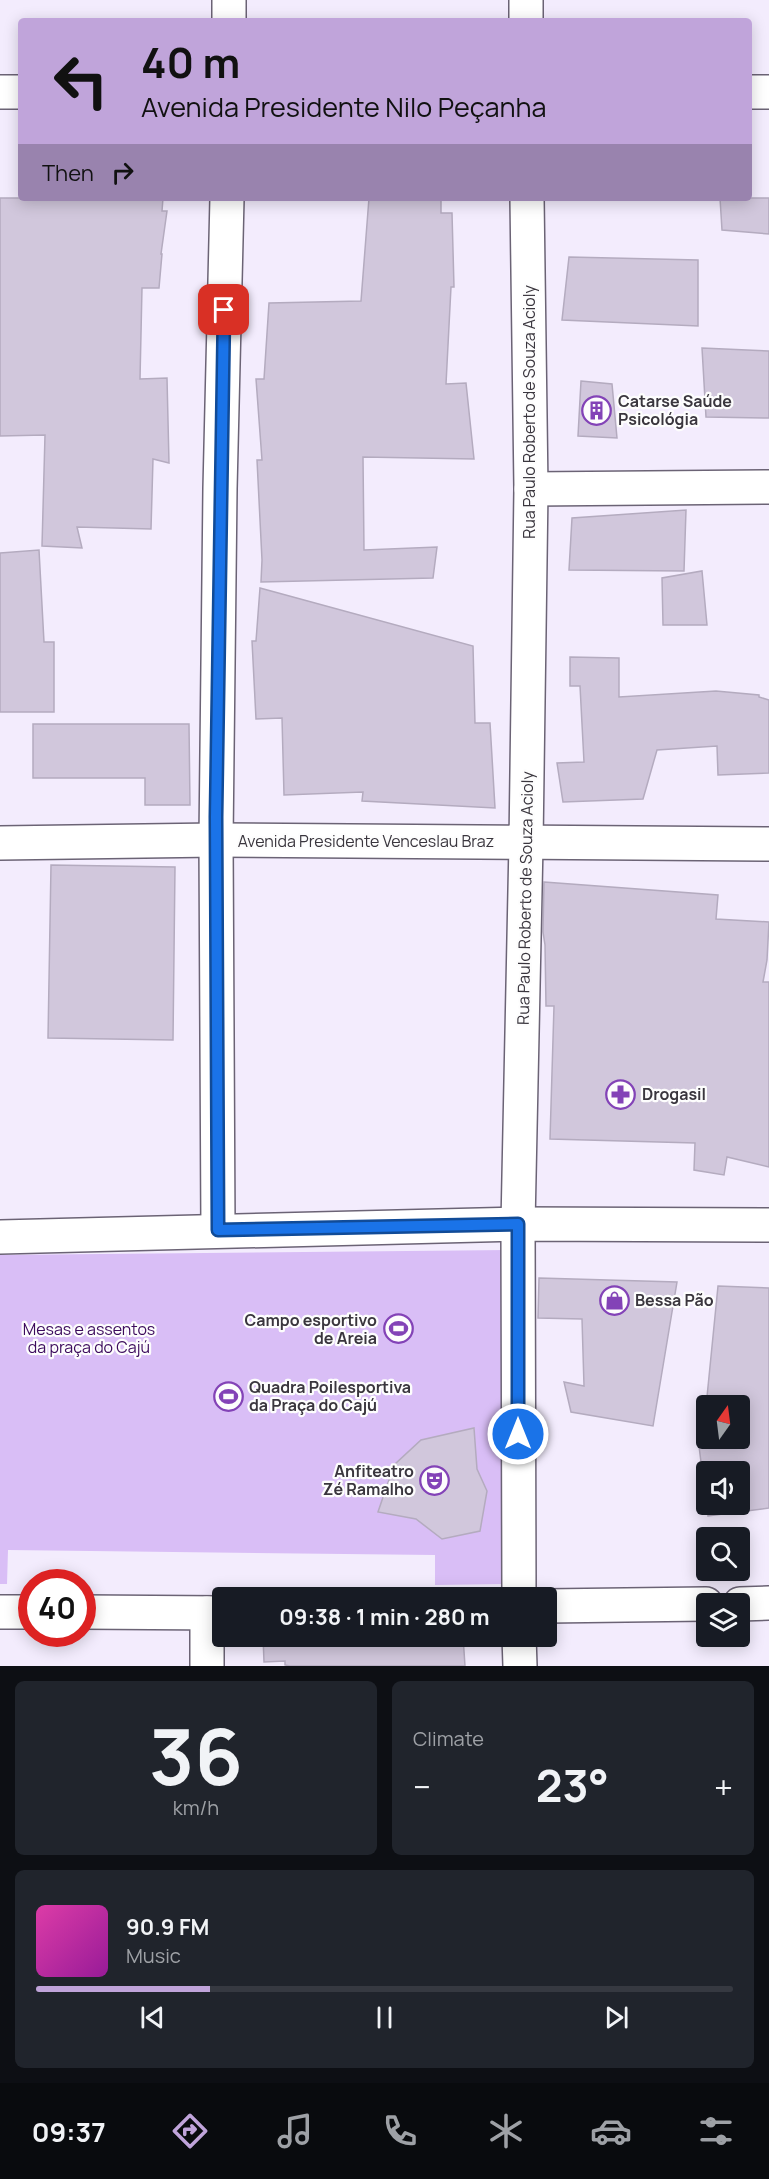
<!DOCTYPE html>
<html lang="en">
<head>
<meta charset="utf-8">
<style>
	:root { --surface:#171b24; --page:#20242c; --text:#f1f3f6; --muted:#9ea1a6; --line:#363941; --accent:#c0a4da }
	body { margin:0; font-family:Manrope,sans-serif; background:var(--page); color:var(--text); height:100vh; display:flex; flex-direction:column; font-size:22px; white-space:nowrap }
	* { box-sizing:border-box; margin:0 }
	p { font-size:20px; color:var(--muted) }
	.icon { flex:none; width:33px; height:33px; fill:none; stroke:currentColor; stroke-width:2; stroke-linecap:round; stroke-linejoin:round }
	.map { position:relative; height:1666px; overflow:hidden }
	.side { display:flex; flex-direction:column; gap:15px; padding:15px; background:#0d0f14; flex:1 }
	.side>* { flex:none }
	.top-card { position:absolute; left:18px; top:18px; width:734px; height:183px; border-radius:6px; box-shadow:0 3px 15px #0003; background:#c0a4da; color:#111; overflow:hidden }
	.needle { width:39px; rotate:14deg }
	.controls { position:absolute; left:696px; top:1395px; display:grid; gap:12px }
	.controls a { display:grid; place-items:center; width:54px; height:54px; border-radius:6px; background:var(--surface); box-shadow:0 3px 15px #0003; font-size:30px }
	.speed { position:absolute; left:18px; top:1569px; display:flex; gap:12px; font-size:30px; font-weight:700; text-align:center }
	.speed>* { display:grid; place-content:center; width:78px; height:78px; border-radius:50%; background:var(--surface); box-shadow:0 3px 15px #0003; line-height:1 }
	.speed .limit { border:9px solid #d22; background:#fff; color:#111 }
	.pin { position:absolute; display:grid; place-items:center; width:51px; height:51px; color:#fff; margin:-26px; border-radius:12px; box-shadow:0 3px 9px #0006 }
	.me { position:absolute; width:66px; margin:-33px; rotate:0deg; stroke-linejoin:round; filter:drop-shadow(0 0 4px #0008) }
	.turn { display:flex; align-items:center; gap:21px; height:126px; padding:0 24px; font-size:27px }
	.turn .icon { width:78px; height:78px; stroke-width:2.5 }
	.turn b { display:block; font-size:42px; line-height:51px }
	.then { display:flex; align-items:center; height:57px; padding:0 24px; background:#0003; gap:12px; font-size:22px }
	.big { font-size:45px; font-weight:700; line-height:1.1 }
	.side .tile { flex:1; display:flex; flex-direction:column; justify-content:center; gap:9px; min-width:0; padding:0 21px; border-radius:9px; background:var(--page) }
	.side .dial { align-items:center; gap:0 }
	.dial b { font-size:78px; line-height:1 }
	.song { display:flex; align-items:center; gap:18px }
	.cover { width:72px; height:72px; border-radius:9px; background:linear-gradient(135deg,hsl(320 70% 55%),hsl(300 70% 35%)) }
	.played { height:6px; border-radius:3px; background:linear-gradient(90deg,var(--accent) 25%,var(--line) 25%) }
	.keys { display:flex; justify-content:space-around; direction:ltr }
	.heat { display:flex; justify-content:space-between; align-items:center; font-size:33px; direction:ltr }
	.side .tiles { flex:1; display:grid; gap:15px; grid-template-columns:1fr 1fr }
	.tile:last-child { grid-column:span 2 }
	.trip { position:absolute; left:212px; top:1587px; width:345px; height:60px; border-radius:6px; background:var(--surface); box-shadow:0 3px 15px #0003; font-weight:700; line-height:60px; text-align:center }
	.tab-bar { display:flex; height:96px; justify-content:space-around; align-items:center; background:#090b0e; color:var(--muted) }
	.tab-bar .icon { width:42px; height:42px }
	.tab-bar .current { color:var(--accent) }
	.tab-bar b { font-size:27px; color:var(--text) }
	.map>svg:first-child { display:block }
	.green { fill:#d9bef6 }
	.building { fill:#d1c7dc; stroke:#b4abbf; stroke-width:1.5; fill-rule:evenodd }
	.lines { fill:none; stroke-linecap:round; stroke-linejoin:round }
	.minor-casing { stroke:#6b6375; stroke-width:36 }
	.major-casing { stroke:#6b6375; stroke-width:36 }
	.minor { stroke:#fff; stroke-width:33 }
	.major { stroke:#fff; stroke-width:33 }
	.route-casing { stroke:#114b97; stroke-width:15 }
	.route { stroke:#1a73e8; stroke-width:10 }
	.labels { text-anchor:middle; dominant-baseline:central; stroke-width:4.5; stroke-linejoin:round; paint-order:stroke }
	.poi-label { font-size:16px; font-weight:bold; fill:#3a363e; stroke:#fdfdfd; text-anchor:start }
	.street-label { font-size:16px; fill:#3a363e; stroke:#fdfdfd }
	.park-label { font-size:16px; fill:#3c0b5d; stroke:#fdfdfd }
</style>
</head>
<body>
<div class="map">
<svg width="769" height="1666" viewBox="0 0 769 1666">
	<rect width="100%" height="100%" fill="#f3ecfd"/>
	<path class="green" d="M509 1250 504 1584 435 1585V1555L8 1550 7 1584H0V1255Z"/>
	<g class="building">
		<path d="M0 198H163L162 211H167L161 254H162L159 288H142L140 379 167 378 169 463 153 459 151 529 77 527 82 548 42 546 45 435 0 436Z"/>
		<path d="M369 198H441V213H452L454 287H451L446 384 466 383 474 459 363 457 364 550 437 547 433 578 261 582 262 560 257 460H262L256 379H264L269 303 361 301Z"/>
		<path d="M720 198H769V234L722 230Z"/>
		<path d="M569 257 698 260V326L562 320Z"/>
		<path d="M702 348 769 351V418L706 417Z"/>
		<path d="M581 381 612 384 617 438 578 436Z"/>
		<path d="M686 510 684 571 569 570 572 518Z"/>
		<path d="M39 550 44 642H54V712H0V553Z"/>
		<path d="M702 571 707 625H663L662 578Z"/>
		<path d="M260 588 473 646 475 723H490L495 808 362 801 363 792 284 795 282 718 256 719 252 641H256Z"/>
		<path d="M570 657 619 658V697L716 691 759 695V697L769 700V773L718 775 717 746 657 750 643 799 563 802 557 763 584 762 580 686H570Z"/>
		<path d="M33 724H189L190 805H145V778H33Z"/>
		<path d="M51 865 175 867 173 1040 48 1038Z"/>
		<path d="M544 882 718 895 716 919 769 922 767 960 763 982H769V1167L727 1157 724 1175 694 1170 695 1143 550 1139 554 1006H546L545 945 543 932Z"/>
		<path d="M539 1278 677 1282 653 1426 571 1412 564 1382 584 1386 582 1319 538 1318Z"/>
		<path d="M718 1286 769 1288V1508L708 1516 707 1504H740V1472H706V1502L698 1438 703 1437ZM706 1406H740V1438H706Z"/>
		<path d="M474 1428 477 1469 487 1491 480 1531 442 1539 416 1519 378 1512 394 1465 421 1440Z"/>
		<path d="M263 1636H344V1641L421 1636H463L465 1666H290L285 1665V1661L264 1662Z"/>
	</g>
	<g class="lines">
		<defs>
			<g id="minor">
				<path d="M229 0V21"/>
				<path d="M526 21V0"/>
				<path d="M0 92H21"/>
				<path d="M748 92H769"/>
				<path d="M531 489 769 487"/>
				<path d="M0 843 216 840 769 844"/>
				<path d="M218 1230 216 840 220 489 227 198"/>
				<path d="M519 1598 518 1224 526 843 531 489 527 198"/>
				<path d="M740 1604 769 1603"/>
				<path d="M546 1606 706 1604"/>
				<path d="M0 1612H32"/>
				<path d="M82 1612 222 1613"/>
				<path d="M207 1613V1666"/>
				<path d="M519 1636 520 1666"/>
			</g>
			<path id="major" d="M0 1237 518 1224 769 1225"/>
		</defs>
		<use href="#minor" class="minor-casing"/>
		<use href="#major" class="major-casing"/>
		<use href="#minor" class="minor"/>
		<use href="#major" class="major"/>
	</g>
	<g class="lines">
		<defs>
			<path id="route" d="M224 310 216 817 218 1230 518 1224V1434"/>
		</defs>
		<use href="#route" class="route-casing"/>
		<use href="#route" class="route"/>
	</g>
	<defs>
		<symbol id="building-ring" viewBox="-11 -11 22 22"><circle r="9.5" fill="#fdfdfd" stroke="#8343b7" stroke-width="1.5"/><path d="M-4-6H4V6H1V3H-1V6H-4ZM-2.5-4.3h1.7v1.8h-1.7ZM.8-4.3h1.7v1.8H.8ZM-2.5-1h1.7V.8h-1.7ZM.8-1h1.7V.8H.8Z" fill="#8343b7"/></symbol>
		<symbol id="pharmacy-ring" viewBox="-11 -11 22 22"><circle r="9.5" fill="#fdfdfd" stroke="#8343b7" stroke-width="1.5"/><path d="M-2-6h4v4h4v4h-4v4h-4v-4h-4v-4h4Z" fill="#8343b7"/></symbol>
		<symbol id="shop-ring" viewBox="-11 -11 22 22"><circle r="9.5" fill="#fdfdfd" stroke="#8343b7" stroke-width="1.5"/><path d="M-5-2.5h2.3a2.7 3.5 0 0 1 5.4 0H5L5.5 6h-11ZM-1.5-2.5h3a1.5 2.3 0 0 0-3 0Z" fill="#8343b7"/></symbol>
		<symbol id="stadium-ring" viewBox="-11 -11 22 22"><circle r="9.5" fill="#fdfdfd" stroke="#8343b7" stroke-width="1.5"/><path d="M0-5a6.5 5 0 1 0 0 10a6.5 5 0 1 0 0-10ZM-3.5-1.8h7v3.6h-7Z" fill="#8343b7"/></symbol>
		<symbol id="theatre-ring" viewBox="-11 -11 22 22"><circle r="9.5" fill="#fdfdfd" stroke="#8343b7" stroke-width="1.5"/><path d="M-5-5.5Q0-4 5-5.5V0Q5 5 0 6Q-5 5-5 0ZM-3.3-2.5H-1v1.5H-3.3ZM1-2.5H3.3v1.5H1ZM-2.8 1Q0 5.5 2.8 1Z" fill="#8343b7"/></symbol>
	</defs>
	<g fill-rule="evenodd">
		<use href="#building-ring" x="580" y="394" width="33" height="33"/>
		<use href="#pharmacy-ring" x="604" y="1078" width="33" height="33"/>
		<use href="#shop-ring" x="598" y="1284" width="33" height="33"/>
		<use href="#stadium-ring" x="382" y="1312" width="33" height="33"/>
		<use href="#stadium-ring" x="212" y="1380" width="33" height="33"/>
		<use href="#theatre-ring" x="418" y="1464" width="33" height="33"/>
	</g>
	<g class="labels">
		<g class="poi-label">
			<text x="618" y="401">Catarse Saúde<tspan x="618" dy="18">Psicológia</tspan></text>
			<text x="642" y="1094">Drogasil</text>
			<text x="635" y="1300">Bessa Pão</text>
			<text x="377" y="1320" text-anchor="end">Campo esportivo<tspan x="377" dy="18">de Areia</tspan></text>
			<text x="249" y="1387">Quadra Poilesportiva<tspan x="249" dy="18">da Praça do Cajú</tspan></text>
			<text x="414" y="1471" text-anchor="end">Anfiteatro<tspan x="414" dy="18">Zé Ramalho</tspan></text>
		</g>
		<g class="street-label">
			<text transform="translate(529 412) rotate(-90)">Rua Paulo Roberto de Souza Acioly</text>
			<text x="366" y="841">Avenida Presidente Venceslau Braz</text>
			<text transform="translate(525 898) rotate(-89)">Rua Paulo Roberto de Souza Acioly</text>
		</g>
		<g class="park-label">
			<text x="89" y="1329">Mesas e assentos<tspan x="89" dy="18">da praça do Cajú</tspan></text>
		</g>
	</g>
</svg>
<div class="controls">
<a><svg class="needle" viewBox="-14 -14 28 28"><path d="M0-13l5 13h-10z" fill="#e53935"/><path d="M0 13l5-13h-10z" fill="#9ea1a6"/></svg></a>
<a><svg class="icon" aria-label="sound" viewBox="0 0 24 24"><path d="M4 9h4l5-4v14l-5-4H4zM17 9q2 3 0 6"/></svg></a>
<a><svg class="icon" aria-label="search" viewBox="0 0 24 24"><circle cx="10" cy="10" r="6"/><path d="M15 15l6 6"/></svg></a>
<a><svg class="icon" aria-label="layers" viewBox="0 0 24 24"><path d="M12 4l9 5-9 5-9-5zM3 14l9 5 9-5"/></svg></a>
</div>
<div class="speed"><div class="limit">40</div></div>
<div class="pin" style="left:224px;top:310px;background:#d93025"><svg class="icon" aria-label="arrive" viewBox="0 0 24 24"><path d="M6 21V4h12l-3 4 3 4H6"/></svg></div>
<svg class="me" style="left:518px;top:1434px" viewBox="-20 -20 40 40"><circle r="17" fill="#1a73e8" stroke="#fff" stroke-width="3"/><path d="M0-11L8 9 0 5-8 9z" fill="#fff"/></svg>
<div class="trip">09:38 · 1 min · 280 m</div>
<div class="top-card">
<div class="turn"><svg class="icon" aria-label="left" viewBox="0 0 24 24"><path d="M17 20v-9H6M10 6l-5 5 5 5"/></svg><div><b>40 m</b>Avenida Presidente Nilo Peçanha</div></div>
<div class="then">Then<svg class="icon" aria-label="right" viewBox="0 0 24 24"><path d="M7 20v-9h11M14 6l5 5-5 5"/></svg></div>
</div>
</div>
<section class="side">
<div class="tiles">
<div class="tile dial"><b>36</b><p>km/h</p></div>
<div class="tile"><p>Climate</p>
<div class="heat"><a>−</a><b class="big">23°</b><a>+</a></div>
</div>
<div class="tile">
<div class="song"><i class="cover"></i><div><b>90.9 FM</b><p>Music</p></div></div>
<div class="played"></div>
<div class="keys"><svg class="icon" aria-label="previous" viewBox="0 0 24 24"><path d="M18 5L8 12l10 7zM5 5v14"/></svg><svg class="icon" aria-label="pause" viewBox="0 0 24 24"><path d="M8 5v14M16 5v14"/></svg><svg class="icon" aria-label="next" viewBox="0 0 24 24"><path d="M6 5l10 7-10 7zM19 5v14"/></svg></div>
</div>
</div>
</section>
<nav class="tab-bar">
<b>09:37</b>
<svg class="icon current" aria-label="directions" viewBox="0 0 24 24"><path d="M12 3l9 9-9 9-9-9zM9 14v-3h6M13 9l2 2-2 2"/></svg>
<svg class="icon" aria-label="music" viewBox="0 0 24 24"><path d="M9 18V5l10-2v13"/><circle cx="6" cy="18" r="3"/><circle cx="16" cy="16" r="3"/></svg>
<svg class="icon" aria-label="phone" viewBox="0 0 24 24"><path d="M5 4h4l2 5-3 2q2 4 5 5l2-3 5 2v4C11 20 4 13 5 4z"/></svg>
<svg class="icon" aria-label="climate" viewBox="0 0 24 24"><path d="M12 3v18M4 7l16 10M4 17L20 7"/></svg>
<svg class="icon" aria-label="car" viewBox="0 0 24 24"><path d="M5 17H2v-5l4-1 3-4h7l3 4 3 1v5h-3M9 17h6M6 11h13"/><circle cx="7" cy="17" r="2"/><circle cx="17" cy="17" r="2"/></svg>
<svg class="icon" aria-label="filters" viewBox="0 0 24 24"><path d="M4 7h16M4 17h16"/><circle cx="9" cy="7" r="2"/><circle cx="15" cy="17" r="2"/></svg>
</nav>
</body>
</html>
